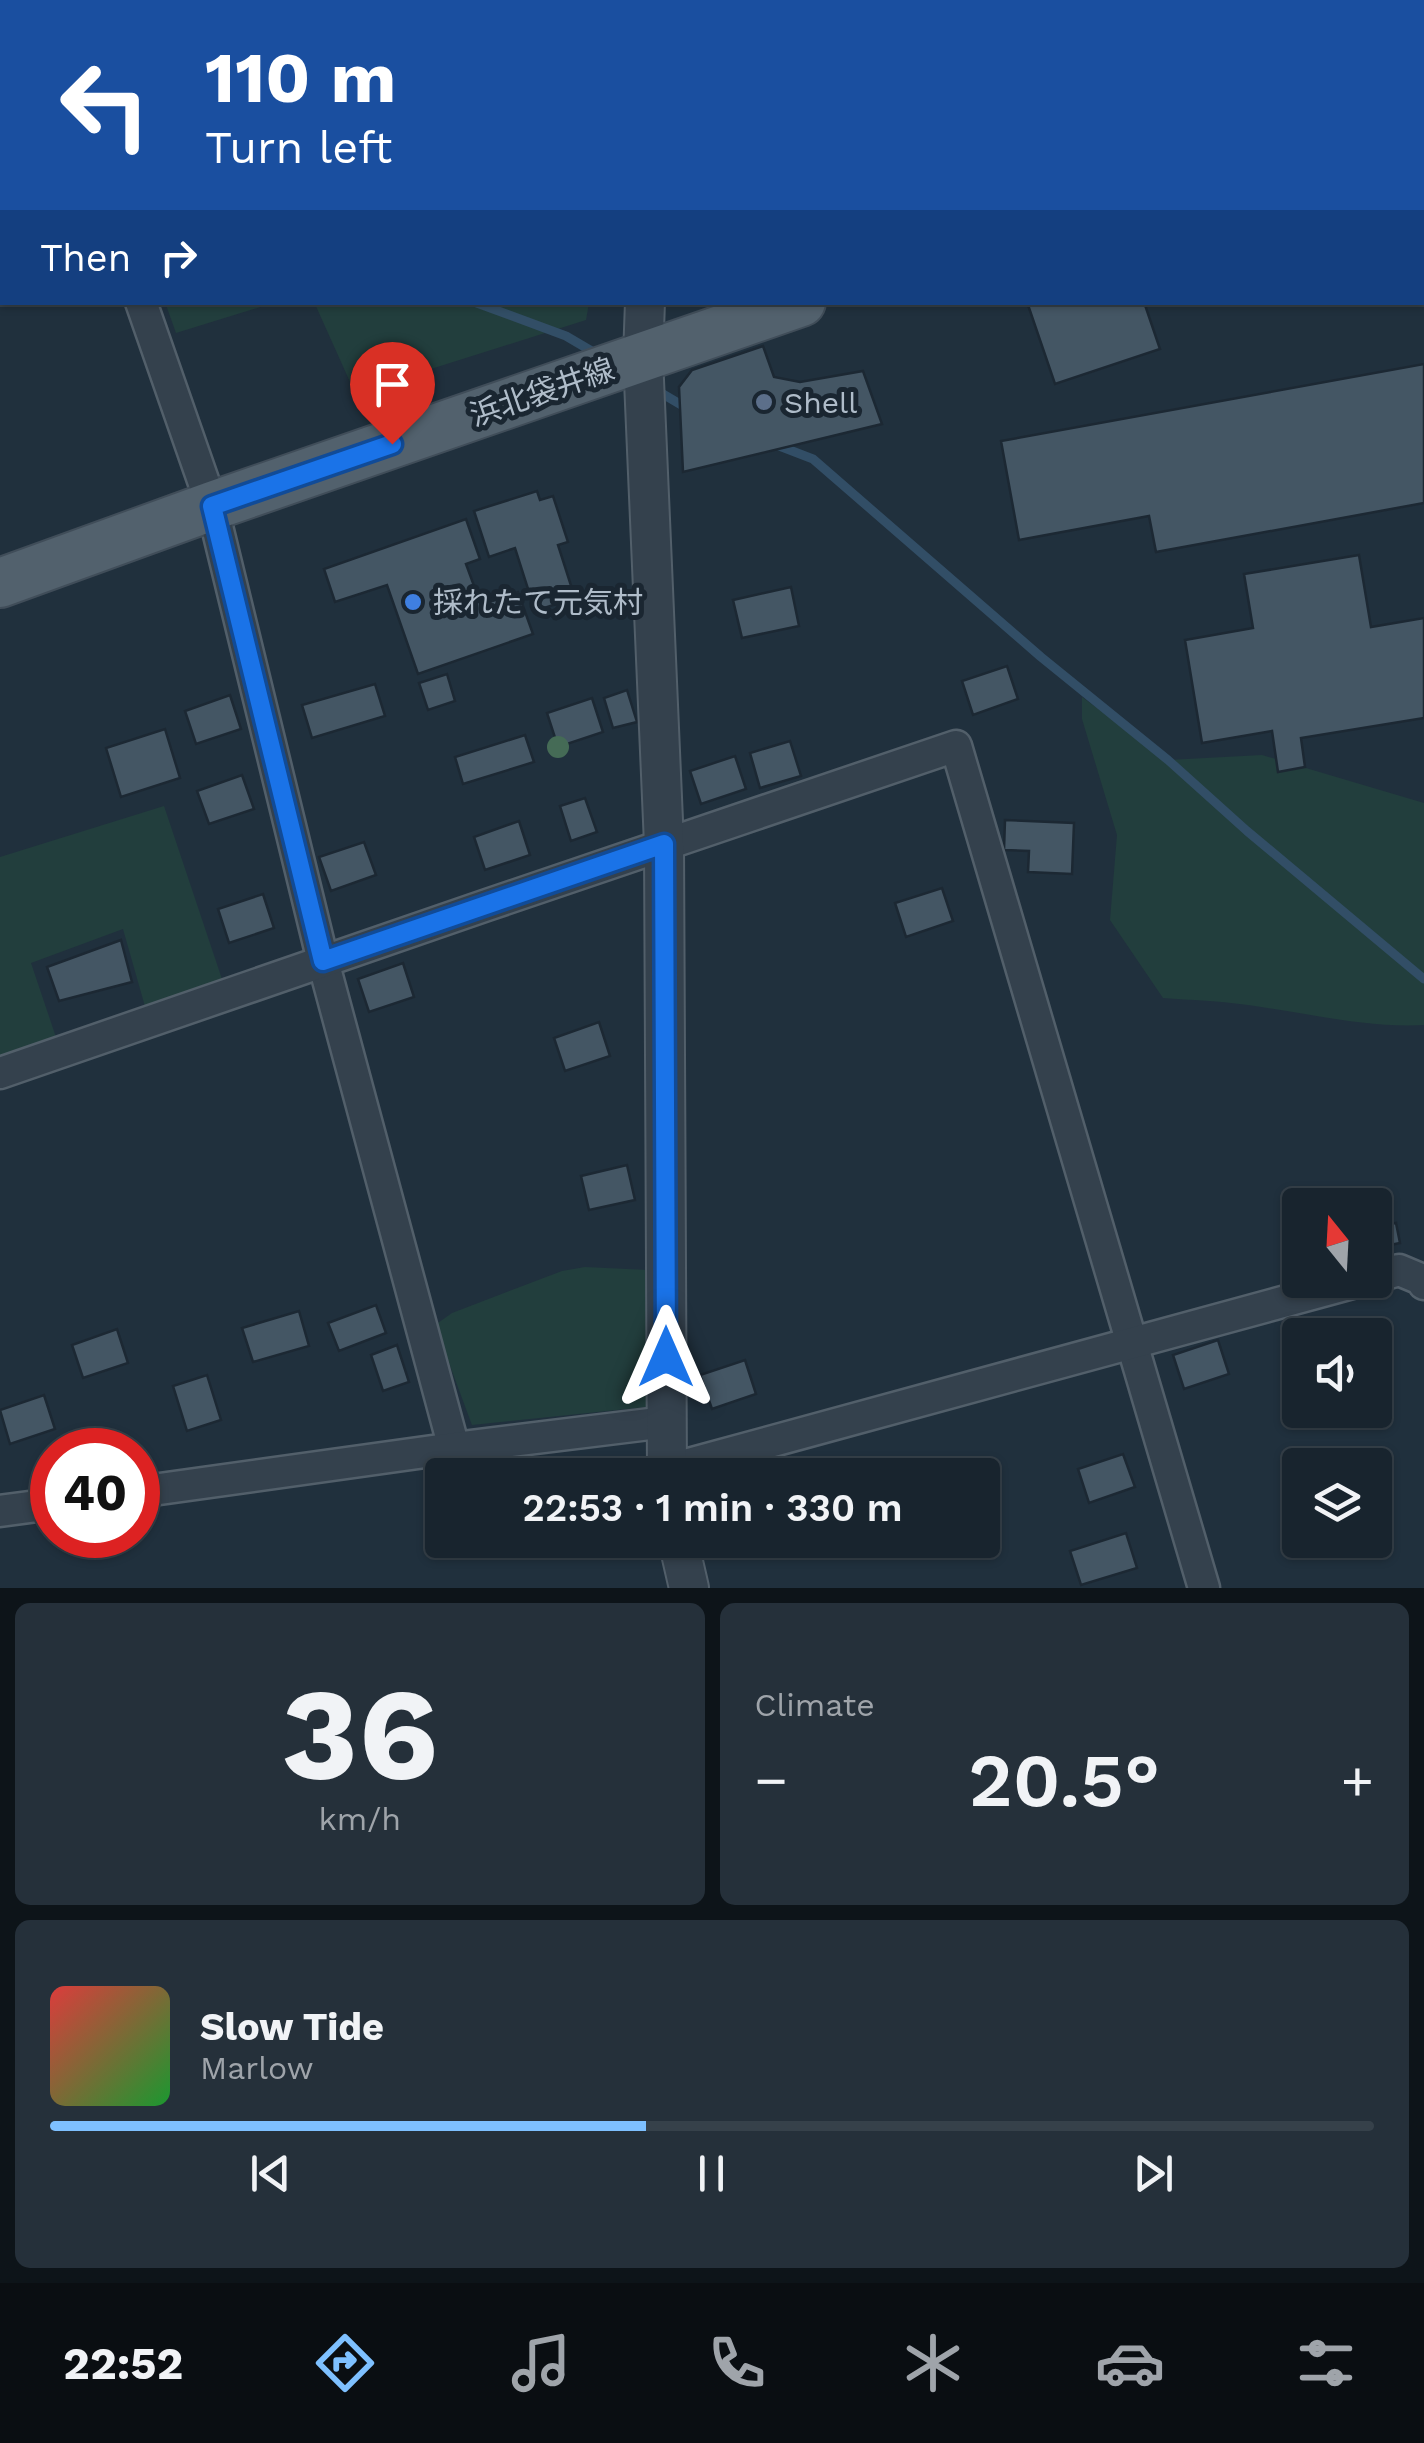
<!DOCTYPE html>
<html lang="en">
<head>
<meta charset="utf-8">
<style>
	:root { --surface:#18242e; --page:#25303a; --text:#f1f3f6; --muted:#9fa4aa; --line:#36414a; --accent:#7ec0ff }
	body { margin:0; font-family:"Work Sans","Noto Sans JP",sans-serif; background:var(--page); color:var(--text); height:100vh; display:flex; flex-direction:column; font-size:38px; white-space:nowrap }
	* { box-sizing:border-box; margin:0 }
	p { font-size:32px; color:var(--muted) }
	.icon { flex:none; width:55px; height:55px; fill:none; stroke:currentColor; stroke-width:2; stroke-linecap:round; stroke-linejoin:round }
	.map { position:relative; height:1588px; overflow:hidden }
	.drawer { display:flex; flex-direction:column; gap:15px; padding:15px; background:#0d1419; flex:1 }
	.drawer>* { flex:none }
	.banner { position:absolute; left:0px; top:0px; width:1425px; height:305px; box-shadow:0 2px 8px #0004,0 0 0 2px var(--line); background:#1a4fa0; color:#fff; overflow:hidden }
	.needle { width:65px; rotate:342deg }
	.buttons { position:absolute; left:1282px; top:1188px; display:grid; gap:20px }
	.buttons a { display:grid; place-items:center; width:110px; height:110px; border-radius:10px; background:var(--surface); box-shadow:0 2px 8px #0004,0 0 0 2px var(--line); font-size:50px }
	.speed { position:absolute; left:30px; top:1428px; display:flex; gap:20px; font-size:50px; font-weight:700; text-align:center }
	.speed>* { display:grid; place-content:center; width:130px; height:130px; border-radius:50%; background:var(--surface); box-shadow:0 2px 8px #0004,0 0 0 2px var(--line); line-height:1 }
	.speed .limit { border:15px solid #d22; background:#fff; color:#111 }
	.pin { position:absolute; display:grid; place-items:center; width:85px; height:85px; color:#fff; margin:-102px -42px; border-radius:50% 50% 50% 0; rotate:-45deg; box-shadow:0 0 10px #0007 }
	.pin .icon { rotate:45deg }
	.me { position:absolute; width:110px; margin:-55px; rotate:0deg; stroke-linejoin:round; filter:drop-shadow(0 0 8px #0008) }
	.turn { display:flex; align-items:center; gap:35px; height:210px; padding:0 40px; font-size:45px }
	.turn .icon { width:130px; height:130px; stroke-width:2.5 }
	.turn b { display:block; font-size:70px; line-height:85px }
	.then { display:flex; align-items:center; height:95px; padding:0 40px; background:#0003; gap:20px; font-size:38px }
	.big { font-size:75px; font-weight:600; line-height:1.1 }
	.drawer .tile { flex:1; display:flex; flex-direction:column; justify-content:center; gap:15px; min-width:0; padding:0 35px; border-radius:15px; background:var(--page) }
	.drawer .dial { align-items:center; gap:0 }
	.dial b { font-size:130px; line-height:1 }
	.song { display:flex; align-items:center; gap:30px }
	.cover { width:120px; height:120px; border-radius:15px; background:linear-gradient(135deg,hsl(0 70% 55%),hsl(130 70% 35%)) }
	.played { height:10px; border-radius:5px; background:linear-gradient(90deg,var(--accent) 45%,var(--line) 45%) }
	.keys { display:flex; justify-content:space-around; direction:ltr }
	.heat { display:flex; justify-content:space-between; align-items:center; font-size:55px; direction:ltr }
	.drawer .tiles { flex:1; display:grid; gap:15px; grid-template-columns:1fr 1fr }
	.tile:last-child { grid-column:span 2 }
	.trip { position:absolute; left:425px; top:1458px; width:575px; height:100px; border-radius:10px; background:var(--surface); box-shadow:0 2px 8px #0004,0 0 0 2px var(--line); font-weight:600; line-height:100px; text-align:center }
	.dock { display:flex; height:160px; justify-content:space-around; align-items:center; background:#0a0e12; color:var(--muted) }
	.dock .icon { width:70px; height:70px }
	.dock .selected { color:var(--accent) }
	.dock b { font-size:45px; color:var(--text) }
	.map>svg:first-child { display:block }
	.green { fill:#223e3d }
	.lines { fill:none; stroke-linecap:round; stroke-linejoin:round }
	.stream { stroke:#324e66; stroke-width:9 }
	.building { fill:#445664; stroke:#1c2833; stroke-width:2.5 }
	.minor-casing { stroke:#525f6a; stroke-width:35 }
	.tertiary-casing { stroke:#525f6a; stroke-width:42 }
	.primary-casing { stroke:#404d59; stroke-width:52 }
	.minor { stroke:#34414d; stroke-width:30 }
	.tertiary { stroke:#34414d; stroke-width:38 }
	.primary { stroke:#52616d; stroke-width:48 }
	.tree { fill:#456b56 }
	.route-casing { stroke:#114b97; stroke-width:25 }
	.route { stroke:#1a73e8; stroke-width:18 }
	.service-dot { fill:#5c6f8a; stroke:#1a2631; stroke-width:4 }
	.shop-dot { fill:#3f7fe0; stroke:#1a2631; stroke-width:4 }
	.labels { text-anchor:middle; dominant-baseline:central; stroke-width:10; stroke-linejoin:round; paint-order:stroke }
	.street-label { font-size:30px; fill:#afbcc9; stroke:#1a2631 }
	.poi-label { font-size:30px; fill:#afbcc9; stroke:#1a2631; text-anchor:start }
</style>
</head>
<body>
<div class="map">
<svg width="1424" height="1588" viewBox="0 0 1424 1588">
	<rect width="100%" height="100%" fill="#20303d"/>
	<g class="green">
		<path d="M675 0H1424V53L1422 2H676Z"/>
		<path d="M165 302H273V303L176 333Z"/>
		<path d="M319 302H589V303L586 320 355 393 315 304Z"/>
		<path d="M1082 697 1168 760 1262 755 1424 803V1025C1365 1028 1306 1013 1248 1005 1220 1001 1191 1000 1163 998L1110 920 1117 835 1082 719Z"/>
		<path d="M164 806 227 994 146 1010 123 929 31 963 61 1052 0 1073V857Z"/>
		<path d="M585 1267 648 1270 646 1407 472 1425 435 1325 452 1313 562 1271Z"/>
	</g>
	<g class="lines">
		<g class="stream">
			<path d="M474 302 566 336 600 356"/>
			<path d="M656 390 690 410"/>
			<path d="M774 444 813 459 1041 657 1168 760 1247 831 1424 979"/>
		</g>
	</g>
	<g class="building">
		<path d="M1027 302H1144L1160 349 1055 384Z"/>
		<path d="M763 346 774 377 800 382 863 371 882 424 683 472 679 387 692 370Z"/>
		<path d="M1424 364V503L1156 552 1149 516 1019 540 1001 441Z"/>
		<path d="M537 491 540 500 553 496 568 542 558 545 575 598 535 611 515 548 489 557 474 511Z"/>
		<path d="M466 519 480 559 466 564 481 605 518 592 533 634 418 674 387 585 335 602 324 569Z"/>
		<path d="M1359 555 1371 627 1424 618V718L1301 738 1305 767 1278 772 1272 731 1202 743 1185 640 1253 628 1244 574Z"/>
		<path d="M791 587 799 626 742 638 733 600Z"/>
		<path d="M1007 666 1018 699 973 715 962 681Z"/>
		<path d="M447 674 455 701 428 710 419 683Z"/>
		<path d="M375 684 385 716 312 738 302 705Z"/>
		<path d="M627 690 637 722 613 728 604 698Z"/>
		<path d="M230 695 241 729 196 744 185 711Z"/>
		<path d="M592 698 603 732 558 747 547 713Z"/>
		<path d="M165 729 180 778 121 797 106 748Z"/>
		<path d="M525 735 534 762 463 784 455 757Z"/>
		<path d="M790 741 801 776 760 788 750 753Z"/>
		<path d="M735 756 746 789 701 804 690 771Z"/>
		<path d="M242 775 254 809 209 824 197 791Z"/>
		<path d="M585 798 597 832 571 841 560 806Z"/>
		<path d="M1005 820 1074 823 1072 874 1028 872 1029 851 1004 850Z"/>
		<path d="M519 821 530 855 485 870 474 837Z"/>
		<path d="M364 842 376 875 331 891 319 857Z"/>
		<path d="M942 888 953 921 906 937 895 903Z"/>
		<path d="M263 894 274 928 229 943 218 909Z"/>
		<path d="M121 940 132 982 59 1001 47 967Z"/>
		<path d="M403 963 414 997 369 1012 358 979Z"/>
		<path d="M599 1022 610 1056 565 1071 554 1038Z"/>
		<path d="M627 1165 635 1200 589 1210 581 1176Z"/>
		<path d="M1396 1223 1400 1243 1375 1248V1227Z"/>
		<path d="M376 1305 386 1333 339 1351 328 1323Z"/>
		<path d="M299 1311 309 1346 253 1362 242 1328Z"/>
		<path d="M117 1329 128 1363 83 1378 72 1345Z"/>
		<path d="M1218 1340 1229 1374 1184 1389 1173 1355Z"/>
		<path d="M397 1345 409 1382 383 1391 371 1355Z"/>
		<path d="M745 1360 756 1394 712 1409 700 1375Z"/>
		<path d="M207 1375 221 1420 187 1431 173 1386Z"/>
		<path d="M44 1395 55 1429 10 1444 0 1410Z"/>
		<path d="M1123 1454 1135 1487 1089 1503 1078 1469Z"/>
		<path d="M1126 1533 1137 1568 1081 1585 1070 1551Z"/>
	</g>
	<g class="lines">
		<defs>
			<g id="minor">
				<path d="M0 183 2 182"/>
				<path d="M141 302 212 506 323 961 454 1448"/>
				<path d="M0 1073 487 905 956 746 1204 1588"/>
				<path d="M1375 1277 1399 1270 1423 1280 1424 1284"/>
				<path d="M667 1470 1363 1280"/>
				<path d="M138 1492 454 1448 666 1422"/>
				<path d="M0 1511 52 1504"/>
			</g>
			<g id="tertiary">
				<path d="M646 0V2"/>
				<path d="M645 302 643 357 664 844 667 1475"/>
				<path d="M678 1540 689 1588"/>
			</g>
			<g id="primary">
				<path d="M1422 88H1424"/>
				<path d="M0 583 212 506 801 302"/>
			</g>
		</defs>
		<use href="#minor" class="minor-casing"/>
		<use href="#tertiary" class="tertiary-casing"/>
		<use href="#primary" class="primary-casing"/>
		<use href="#minor" class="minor"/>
		<use href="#tertiary" class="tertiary"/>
		<use href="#primary" class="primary"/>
	</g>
	<circle class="tree" cx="558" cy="747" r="11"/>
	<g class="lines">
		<defs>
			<path id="route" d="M392 444 212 506 323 961 664 844 666 1357"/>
		</defs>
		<use href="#route" class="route-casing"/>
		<use href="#route" class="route"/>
	</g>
	<circle class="service-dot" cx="764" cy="402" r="10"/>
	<circle class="shop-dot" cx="413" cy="602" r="10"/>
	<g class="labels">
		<g class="street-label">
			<text transform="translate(542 392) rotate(-19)">浜北袋井線</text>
		</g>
		<g class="poi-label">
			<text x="784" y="402">Shell</text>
			<text x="433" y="602">採れたて元気村</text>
		</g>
	</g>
</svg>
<div class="buttons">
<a><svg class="needle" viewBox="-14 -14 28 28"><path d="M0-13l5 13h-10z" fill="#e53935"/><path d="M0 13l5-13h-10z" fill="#9fa4aa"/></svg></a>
<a><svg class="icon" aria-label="sound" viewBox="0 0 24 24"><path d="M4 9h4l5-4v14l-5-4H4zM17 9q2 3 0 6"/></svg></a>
<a><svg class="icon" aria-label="layers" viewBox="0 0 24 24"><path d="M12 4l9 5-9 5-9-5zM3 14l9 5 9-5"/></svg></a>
</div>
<div class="speed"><div class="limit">40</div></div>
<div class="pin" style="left:392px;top:444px;background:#d93025"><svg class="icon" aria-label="arrive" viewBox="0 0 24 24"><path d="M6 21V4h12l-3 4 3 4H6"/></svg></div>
<svg class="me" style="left:666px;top:1357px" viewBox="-20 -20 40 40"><path d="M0-17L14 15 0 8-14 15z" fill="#1a73e8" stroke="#fff" stroke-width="4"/></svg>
<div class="trip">22:53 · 1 min · 330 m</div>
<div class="banner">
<div class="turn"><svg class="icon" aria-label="left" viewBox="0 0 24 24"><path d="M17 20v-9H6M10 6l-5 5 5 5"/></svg><div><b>110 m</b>Turn left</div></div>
<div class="then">Then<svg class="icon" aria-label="right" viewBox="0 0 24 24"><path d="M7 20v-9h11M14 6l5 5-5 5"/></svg></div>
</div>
</div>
<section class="drawer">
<div class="tiles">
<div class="tile dial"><b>36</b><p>km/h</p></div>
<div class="tile"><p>Climate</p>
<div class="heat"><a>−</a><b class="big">20.5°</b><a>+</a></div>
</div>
<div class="tile">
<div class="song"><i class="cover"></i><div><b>Slow Tide</b><p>Marlow</p></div></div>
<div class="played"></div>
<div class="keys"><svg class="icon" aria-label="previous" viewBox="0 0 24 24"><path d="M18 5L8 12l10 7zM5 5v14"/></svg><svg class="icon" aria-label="pause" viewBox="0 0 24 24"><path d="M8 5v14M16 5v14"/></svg><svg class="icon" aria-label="next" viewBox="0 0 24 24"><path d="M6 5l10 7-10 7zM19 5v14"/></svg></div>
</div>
</div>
</section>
<nav class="dock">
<b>22:52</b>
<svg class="icon selected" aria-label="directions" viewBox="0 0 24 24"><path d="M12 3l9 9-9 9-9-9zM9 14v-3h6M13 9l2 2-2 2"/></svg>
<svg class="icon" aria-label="music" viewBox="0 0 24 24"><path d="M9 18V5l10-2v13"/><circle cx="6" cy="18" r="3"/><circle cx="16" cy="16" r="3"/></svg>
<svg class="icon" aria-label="phone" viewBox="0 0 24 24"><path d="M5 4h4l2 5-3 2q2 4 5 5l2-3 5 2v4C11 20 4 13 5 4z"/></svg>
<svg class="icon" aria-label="climate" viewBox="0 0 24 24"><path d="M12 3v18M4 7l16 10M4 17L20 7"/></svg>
<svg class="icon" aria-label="car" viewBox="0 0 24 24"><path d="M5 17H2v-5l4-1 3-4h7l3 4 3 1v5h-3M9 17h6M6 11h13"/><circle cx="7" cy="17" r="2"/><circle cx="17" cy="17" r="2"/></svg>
<svg class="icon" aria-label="filters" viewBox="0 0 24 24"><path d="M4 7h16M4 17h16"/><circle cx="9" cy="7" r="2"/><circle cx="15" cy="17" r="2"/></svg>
</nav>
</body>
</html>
